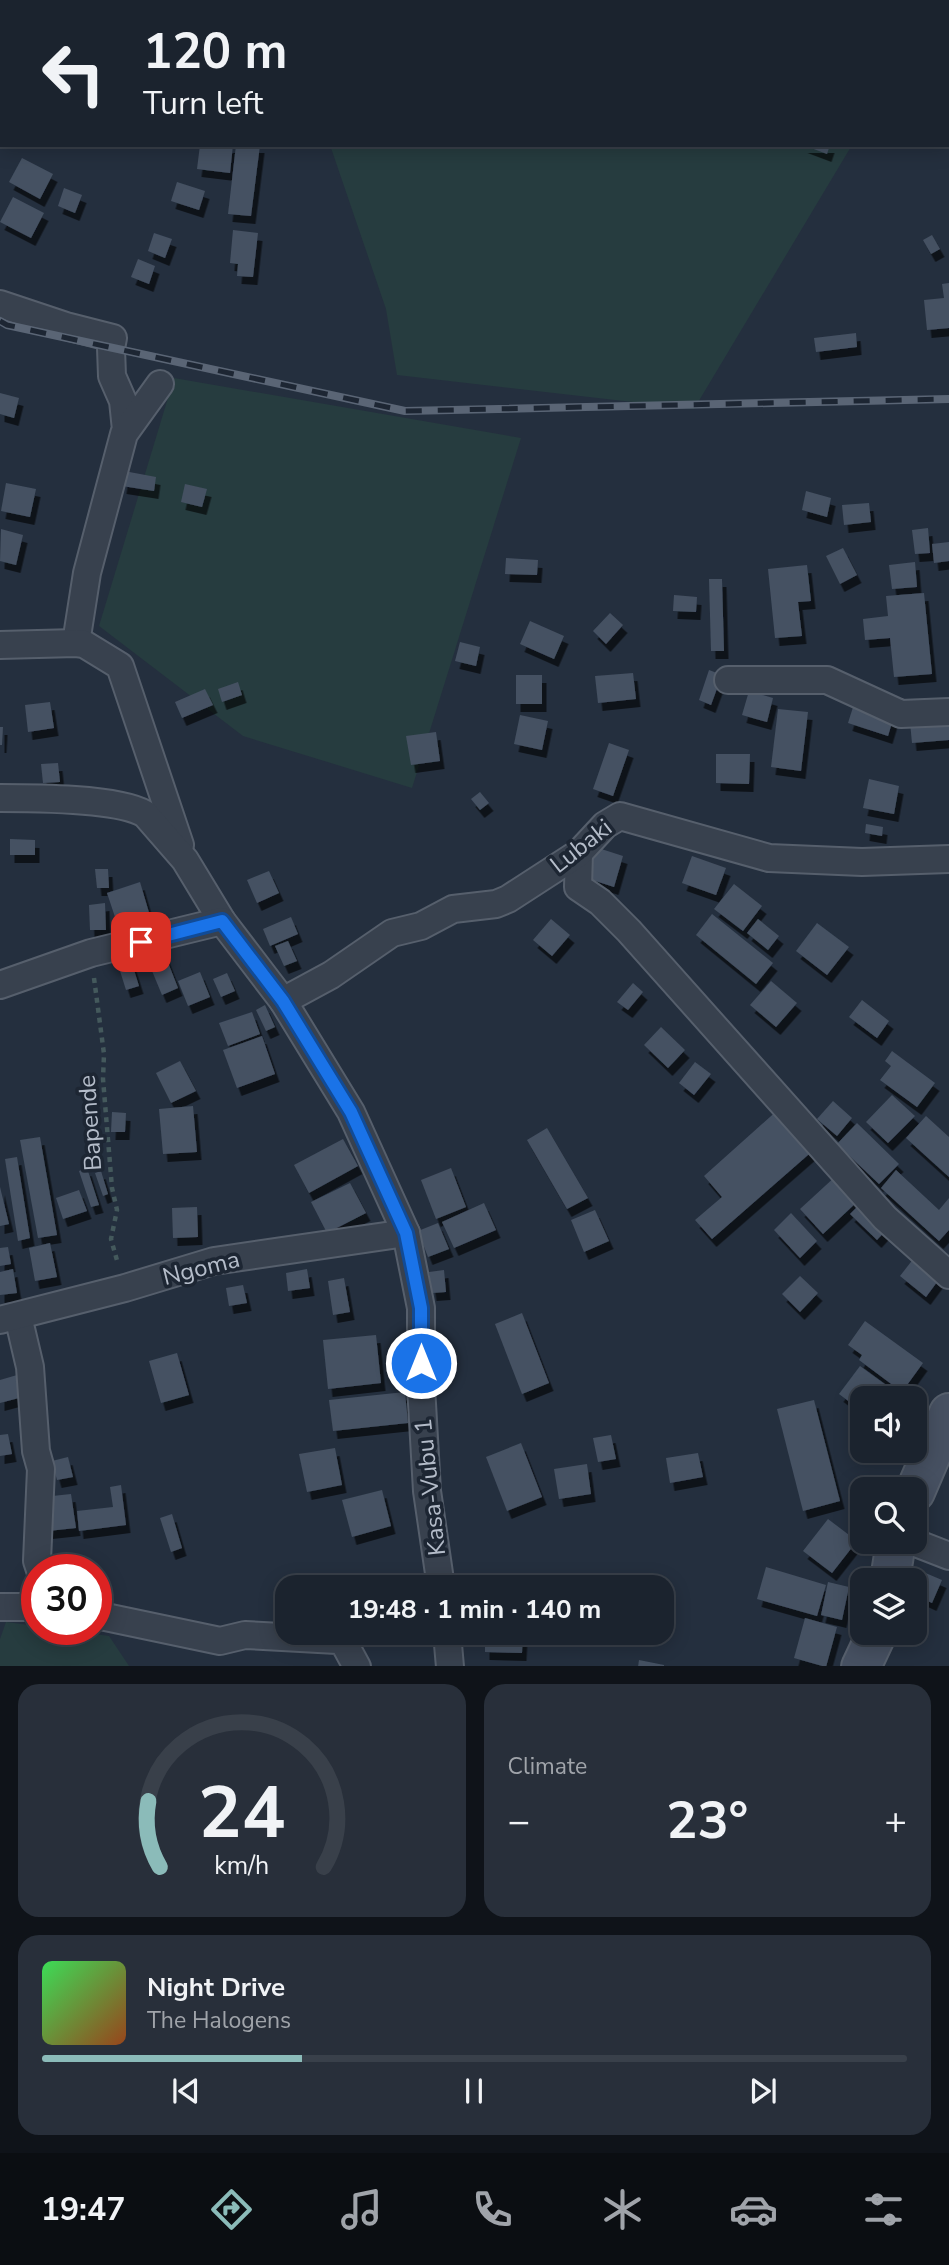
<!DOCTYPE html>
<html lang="en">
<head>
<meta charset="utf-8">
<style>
	:root { --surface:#1b232e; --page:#282f3a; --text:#f1f3f6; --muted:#a0a4aa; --line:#39404a; --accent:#8bbbb9 }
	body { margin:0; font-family:"Nunito Sans",sans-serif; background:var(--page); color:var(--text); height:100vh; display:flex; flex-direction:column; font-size:26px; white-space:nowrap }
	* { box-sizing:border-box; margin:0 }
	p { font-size:23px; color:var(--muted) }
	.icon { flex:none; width:38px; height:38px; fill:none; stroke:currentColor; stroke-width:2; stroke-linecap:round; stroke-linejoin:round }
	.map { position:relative; height:1666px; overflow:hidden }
	.details { display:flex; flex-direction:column; gap:18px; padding:18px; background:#0f1319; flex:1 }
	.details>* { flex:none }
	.guide { position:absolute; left:0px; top:0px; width:950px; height:147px; box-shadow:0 4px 18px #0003,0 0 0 2px var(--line); background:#1b232e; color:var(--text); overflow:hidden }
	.buttons { position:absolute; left:850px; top:1386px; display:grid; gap:14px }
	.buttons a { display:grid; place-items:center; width:77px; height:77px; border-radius:14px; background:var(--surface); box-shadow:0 4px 18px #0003,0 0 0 2px var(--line); font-size:35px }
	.speed { position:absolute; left:21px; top:1554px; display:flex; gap:14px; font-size:35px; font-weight:700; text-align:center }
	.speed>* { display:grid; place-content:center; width:91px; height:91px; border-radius:50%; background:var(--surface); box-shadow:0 4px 18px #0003,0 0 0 2px var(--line); line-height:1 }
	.speed .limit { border:10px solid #d22; background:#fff; color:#111 }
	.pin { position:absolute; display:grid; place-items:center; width:60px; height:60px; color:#fff; margin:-30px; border-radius:14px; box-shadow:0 4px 10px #0006 }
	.me { position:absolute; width:77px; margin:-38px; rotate:0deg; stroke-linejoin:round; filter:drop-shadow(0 0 5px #0008) }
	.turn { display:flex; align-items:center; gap:24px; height:147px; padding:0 28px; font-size:32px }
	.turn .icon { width:91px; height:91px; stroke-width:2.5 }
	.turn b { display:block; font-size:49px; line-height:60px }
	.big { font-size:52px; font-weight:700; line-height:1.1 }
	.details .widget { flex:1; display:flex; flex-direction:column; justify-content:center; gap:10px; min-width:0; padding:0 24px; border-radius:21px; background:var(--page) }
	.details .dial { align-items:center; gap:0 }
	.dial svg { height:182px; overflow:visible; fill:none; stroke:var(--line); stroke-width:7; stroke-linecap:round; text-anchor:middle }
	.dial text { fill:var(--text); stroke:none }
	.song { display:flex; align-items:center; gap:21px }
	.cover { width:84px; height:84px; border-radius:10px; background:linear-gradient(135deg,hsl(130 70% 55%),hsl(20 70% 35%)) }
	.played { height:7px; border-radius:4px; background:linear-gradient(90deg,var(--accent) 30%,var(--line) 30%) }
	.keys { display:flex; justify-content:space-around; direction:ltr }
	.heat { display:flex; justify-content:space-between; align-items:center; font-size:38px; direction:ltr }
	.details .tiles { flex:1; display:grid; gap:18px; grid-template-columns:1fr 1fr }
	.widget:last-child { grid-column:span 2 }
	.trip { position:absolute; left:275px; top:1575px; width:399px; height:70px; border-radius:21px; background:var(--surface); box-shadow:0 4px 18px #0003,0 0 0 2px var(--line); font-weight:700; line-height:70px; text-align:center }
	.tab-bar { display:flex; height:112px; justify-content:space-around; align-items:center; background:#0b0e12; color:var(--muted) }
	.tab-bar .icon { width:49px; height:49px }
	.tab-bar .selected { color:var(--accent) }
	.tab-bar b { font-size:32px; color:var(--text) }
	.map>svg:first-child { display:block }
	.green { fill:#263c3f }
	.building { fill:#455162; filter:url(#shadow) }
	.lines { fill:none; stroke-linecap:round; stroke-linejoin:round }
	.street-casing { stroke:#565f6c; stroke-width:30 }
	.secondary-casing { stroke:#565f6c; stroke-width:42 }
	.path { stroke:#44595c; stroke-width:4.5; stroke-dasharray:5 5; stroke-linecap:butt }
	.street { stroke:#38414e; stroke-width:26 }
	.secondary { stroke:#465061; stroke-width:38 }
	.rail-casing { stroke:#5a6575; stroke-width:8 }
	.rail { stroke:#1d2633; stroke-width:5; stroke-dasharray:16; stroke-linecap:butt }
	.route-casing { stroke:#114b97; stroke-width:18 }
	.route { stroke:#1a73e8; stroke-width:12 }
	.labels { text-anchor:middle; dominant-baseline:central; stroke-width:7; stroke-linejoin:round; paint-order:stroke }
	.street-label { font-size:24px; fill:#b4bcc9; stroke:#1d2633 }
</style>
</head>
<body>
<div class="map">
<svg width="949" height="1667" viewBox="0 0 949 1667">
	<defs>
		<filter id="shadow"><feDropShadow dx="4.5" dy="8" stdDeviation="0" flood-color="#0009"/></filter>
	</defs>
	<rect width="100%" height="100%" fill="#242f3e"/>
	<g class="green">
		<rect x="319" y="0" width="543" height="2"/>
		<path d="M330 145H852L694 409 397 375 386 309Z"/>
		<path d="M174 378 521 438 412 788 243 736 99 626Z"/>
		<path d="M6 1622 37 1626V1629H60L109 1636 129 1666H0V1639Z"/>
	</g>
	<g class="building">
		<path d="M200 145H233L230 173 197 169Z"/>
		<path d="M236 145H260L251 216 228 214Z"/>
		<path d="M803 145H830L827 154Z"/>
		<path d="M22 158 53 174 40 199 9 182Z"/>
		<path d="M177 182 205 191 199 210 171 201Z"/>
		<path d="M64 188 82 195 75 213 58 206Z"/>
		<path d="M13 197 44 213 31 238 0 222Z"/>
		<path d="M233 230 258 233 253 277 237 276 238 264 230 263Z"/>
		<path d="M154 233 172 239 165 258 148 251Z"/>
		<path d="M932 235 940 249 931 254 923 240Z"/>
		<path d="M138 259 155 266 149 284 131 277Z"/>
		<path d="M949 283V328L927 330 924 300 944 298 942 284Z"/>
		<path d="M856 333 857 347 816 352 814 338Z"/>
		<path d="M0 393 19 398 14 418 0 414Z"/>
		<path d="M124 471 156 477 154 491 122 486Z"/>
		<path d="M6 483 36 489 30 517 1 511Z"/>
		<path d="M185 484 207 489 202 507 181 502Z"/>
		<path d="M806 491 831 498 827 517 802 510Z"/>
		<path d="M869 503 871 522 844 525 842 505Z"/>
		<path d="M928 528 930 553 915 554 912 530Z"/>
		<path d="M1 529 23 535 16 565 0 561Z"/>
		<path d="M949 542V561L934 563 932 544Z"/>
		<path d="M843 548 857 575 840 584 826 556Z"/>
		<path d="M506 558 538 560 537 575 505 574Z"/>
		<path d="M915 562 917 587 892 589 889 565Z"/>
		<path d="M807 565 811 601 798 602 802 636 775 638 768 569Z"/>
		<path d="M709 579H722L724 651H711Z"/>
		<path d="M924 593 932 674 894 677 890 638 865 640 863 619 888 616 886 596Z"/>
		<path d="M674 595 697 597 696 612 673 611Z"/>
		<path d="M610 613 623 625 606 644 593 631Z"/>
		<path d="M530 621 564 636 554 659 520 644Z"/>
		<path d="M460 642 480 647 476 666 455 661Z"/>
		<path d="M709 670 722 675 711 705 699 700Z"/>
		<path d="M633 673 636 699 598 703 595 676Z"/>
		<rect x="516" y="675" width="26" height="29"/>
		<path d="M238 682 242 695 222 702 218 689Z"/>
		<path d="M205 689 213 705 182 718 175 702Z"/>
		<path d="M749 691 773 698 767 722 742 715Z"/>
		<path d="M50 702 54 728 28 732 25 705Z"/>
		<path d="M854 704 894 716 888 736 848 723Z"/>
		<path d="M778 709 808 712 801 771 771 767Z"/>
		<path d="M520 715 548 721 542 750 514 744Z"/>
		<path d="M949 719V740L912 743 910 722Z"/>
		<path d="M0 727H3L2 745H0Z"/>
		<path d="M436 732 440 761 411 765 406 736Z"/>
		<path d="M609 743 629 750 613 796 593 789Z"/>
		<path d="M716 754H750L749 784 716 783Z"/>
		<path d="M58 763 60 782 43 783 41 764Z"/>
		<path d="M869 779 899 786 894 814 863 808Z"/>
		<path d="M480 792 489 803 480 810 471 799Z"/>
		<path d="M866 824 883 827 882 836 865 833Z"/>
		<path d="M10 839 35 840V855H10Z"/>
		<path d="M592 846 623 856 614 887 583 877Z"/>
		<path d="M692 856 726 868 716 895 682 883Z"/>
		<path d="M95 869H108L109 888H97Z"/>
		<path d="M269 871 279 893 257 903 247 880Z"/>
		<path d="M140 882 150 916 118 926 107 893Z"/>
		<path d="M734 884 762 906 743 931 714 909Z"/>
		<path d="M105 903 106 930H90L89 905Z"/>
		<path d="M712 914 773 963 756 984 696 935Z"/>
		<path d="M291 917 298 934 270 946 263 929Z"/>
		<path d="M551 919 570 935 552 956 533 940Z"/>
		<path d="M758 919 779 936 768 950 747 933Z"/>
		<path d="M817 923 849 947 827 975 796 951Z"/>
		<path d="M288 941 297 961 284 966 275 946Z"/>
		<path d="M162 947 178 988 162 995 145 954Z"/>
		<path d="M128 951 139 986 126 990 115 955Z"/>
		<path d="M200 972 210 997 188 1006 178 981Z"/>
		<path d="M227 973 235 991 221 997 213 979Z"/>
		<path d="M771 981 797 1003 776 1027 750 1005Z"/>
		<path d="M633 983 643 992 628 1010 617 1002Z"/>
		<path d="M862 1000 889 1021 877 1038 849 1017Z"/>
		<path d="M265 1005 275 1027 266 1031 256 1010Z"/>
		<path d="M252 1012 260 1034 228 1046 219 1023Z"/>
		<path d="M661 1027 685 1050 668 1068 644 1045Z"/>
		<path d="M262 1036 275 1074 237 1088 223 1050Z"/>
		<path d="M892 1051 935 1083 917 1107 880 1080 891 1066 885 1061Z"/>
		<path d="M180 1061 196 1091 171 1103 156 1073Z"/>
		<path d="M695 1062 711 1074 694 1095 679 1083Z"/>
		<path d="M892 1095 915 1116 888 1143 866 1122Z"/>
		<path d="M833 1101 852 1118 837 1136 817 1119Z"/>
		<path d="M193 1106 197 1152 163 1154 159 1109Z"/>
		<path d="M780 1108 816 1148 712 1239 695 1220 722 1197 704 1176Z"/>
		<path d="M112 1112 126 1113 125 1132H111Z"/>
		<path d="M926 1116 949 1137V1177L906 1138Z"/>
		<path d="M857 1123 899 1164 879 1184 837 1144Z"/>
		<path d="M547 1128 588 1198 567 1209 527 1140Z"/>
		<path d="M40 1137 57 1235 38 1238 20 1140Z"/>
		<path d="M343 1139 358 1166 309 1193 294 1165Z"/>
		<path d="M17 1157 30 1238 18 1241 5 1159Z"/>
		<path d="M87 1168 99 1205 91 1207 79 1171Z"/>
		<path d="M451 1168 466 1207 436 1219 421 1180Z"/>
		<path d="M896 1170 939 1210 949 1198V1230L939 1241 881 1188Z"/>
		<path d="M101 1171 108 1194 103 1196 95 1173Z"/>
		<path d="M837 1175 859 1200 823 1234 800 1209Z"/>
		<path d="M350 1183 366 1213 327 1233 311 1202Z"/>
		<path d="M0 1187 9 1224 0 1226Z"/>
		<path d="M79 1190 87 1211 63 1219 56 1198Z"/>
		<path d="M862 1202 888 1228 877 1240 850 1214Z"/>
		<path d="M484 1203 496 1230 454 1248 442 1222Z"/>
		<path d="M197 1207 198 1237 173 1238 172 1208Z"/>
		<path d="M595 1210 609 1241 584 1252 571 1220Z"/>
		<path d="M791 1213 817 1241 800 1258 774 1230Z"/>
		<path d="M438 1223 449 1249 428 1257 418 1231Z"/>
		<path d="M50 1243 57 1277 35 1281 29 1248Z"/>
		<path d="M8 1247 11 1264 0 1266V1248Z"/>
		<path d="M914 1258 940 1278 926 1297 900 1276Z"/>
		<path d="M13 1269 17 1293 0 1295V1272Z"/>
		<path d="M307 1269 310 1288 288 1291 286 1273Z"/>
		<path d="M444 1270 446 1292 432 1293 429 1272Z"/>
		<path d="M800 1276 818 1293 800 1312 782 1294Z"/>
		<path d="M344 1278 350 1312 333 1315 328 1281Z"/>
		<path d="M243 1285 247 1303 229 1306 226 1288Z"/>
		<path d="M522 1313 549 1383 522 1394 495 1324Z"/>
		<path d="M865 1321 923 1363 902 1392 859 1360 862 1355 848 1345Z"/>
		<path d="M376 1335 381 1383 328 1389 323 1340Z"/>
		<path d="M177 1353 189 1395 161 1403 149 1361Z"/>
		<path d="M860 1366 904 1398H863V1412L839 1394Z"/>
		<path d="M24 1373 30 1395 0 1403V1380Z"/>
		<path d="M405 1392 408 1423 333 1431 329 1400Z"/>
		<path d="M814 1400 840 1501 803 1511 777 1409Z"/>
		<path d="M8 1434 12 1454 0 1456V1435Z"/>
		<path d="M611 1435 616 1459 598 1462 593 1438Z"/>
		<path d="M521 1443 542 1497 507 1511 486 1457Z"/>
		<path d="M335 1448 342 1485 307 1492 299 1454Z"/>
		<path d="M698 1453 703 1477 670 1483 666 1458Z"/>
		<path d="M68 1457 73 1477 57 1480 52 1461Z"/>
		<path d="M587 1464 591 1494 559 1499 554 1469Z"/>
		<path d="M121 1485 126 1525 79 1531 77 1511 113 1507 110 1487Z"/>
		<path d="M382 1490 391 1526 352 1537 342 1500Z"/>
		<path d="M71 1494 76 1528 48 1531 43 1497Z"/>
		<path d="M172 1514 182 1548 171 1552 160 1518Z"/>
		<path d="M828 1519 857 1541 832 1573 803 1551Z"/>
		<path d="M766 1567 826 1585 817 1616 757 1599Z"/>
		<path d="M916 1569 942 1580 932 1603 915 1595V1580H911Z"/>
		<path d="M828 1582 849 1587 842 1620 821 1615Z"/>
		<path d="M805 1618 837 1627 826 1667 794 1658Z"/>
		<path d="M485 1633H523L522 1653 485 1652Z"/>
		<path d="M639 1660 664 1665V1667H638Z"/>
	</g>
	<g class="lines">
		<defs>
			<g id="street">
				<path d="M49 2 50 0"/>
				<path d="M0 109 2 105"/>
				<path d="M0 304 66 326 113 338 111 348 112 376 123 401 126 430"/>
				<path d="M76 643 87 573 124 434 160 384"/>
				<path d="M0 645 76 643 84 644 120 666 180 845"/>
				<path d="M728 680H827L901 714 949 712"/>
				<path d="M0 798C34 798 118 798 145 814L185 860 222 921 283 1001 351 1112 406 1233 421 1308V1386L427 1491 441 1587"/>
				<path d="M579 853 578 887 600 902 629 931 885 1218 949 1275"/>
				<path d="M0 985 91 953 222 921"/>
				<path d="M283 1001 331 975 392 933 421 926 453 909 496 904 508 899 579 853 605 825 620 816 769 858 862 862 949 859"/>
				<path d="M18 1316 30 1367 36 1451 41 1469 37 1561 40 1570"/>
				<path d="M0 1320 125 1288 214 1261 406 1233"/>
				<path d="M913 1542 949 1556"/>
				<path d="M0 1607H37"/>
				<path d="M96 1615 220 1641 245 1635 337 1640 344 1643 357 1667"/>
				<path d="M447 1633 450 1667"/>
			</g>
			<g id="secondary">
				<path d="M915 1492 949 1413"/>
				<path d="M890 1580 896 1542"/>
				<path d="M861 1667 877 1633"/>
			</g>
		</defs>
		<use href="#street" class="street-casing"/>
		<use href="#secondary" class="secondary-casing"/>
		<path class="path" d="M94 978 104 1054 103 1079 112 1188 117 1210 111 1239 118 1264"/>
		<use href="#street" class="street"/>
		<use href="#secondary" class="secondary"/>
		<defs>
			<path id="rail" d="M0 321 7 325 405 411 949 399"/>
		</defs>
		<use href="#rail" class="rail-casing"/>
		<use href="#rail" class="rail"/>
	</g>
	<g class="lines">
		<defs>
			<path id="route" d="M141 942 222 921 283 1001 351 1112 406 1233 421 1308V1363"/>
		</defs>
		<use href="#route" class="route-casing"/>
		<use href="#route" class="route"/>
	</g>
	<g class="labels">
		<g class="street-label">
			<text transform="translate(581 846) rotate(-38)">Lubaki</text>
			<text transform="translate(90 1123) rotate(-94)">Bapende</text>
			<text transform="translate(201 1268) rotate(-14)">Ngoma</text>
			<text transform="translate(430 1487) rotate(-96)">Kasa-Vubu 1</text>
		</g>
	</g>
</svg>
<div class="buttons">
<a><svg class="icon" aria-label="sound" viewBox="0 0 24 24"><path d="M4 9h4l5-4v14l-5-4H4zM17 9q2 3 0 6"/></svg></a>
<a><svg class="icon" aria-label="search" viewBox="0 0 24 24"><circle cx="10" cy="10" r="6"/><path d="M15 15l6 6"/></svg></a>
<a><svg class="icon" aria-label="layers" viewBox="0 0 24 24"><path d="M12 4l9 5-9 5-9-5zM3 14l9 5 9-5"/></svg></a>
</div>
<div class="speed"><div class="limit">30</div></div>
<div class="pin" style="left:141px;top:942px;background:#d93025"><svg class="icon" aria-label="arrive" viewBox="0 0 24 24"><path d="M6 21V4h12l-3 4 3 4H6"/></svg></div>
<svg class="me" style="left:421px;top:1363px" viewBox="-20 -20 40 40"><circle r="17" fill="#1a73e8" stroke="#fff" stroke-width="3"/><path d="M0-11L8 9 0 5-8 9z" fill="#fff"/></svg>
<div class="trip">19:48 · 1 min · 140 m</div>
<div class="guide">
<div class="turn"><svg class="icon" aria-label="left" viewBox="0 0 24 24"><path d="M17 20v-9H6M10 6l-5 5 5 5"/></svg><div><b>120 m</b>Turn left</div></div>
</div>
</div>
<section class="details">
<div class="tiles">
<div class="widget dial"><svg viewBox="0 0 100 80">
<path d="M14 69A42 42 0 1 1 86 69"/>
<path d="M14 69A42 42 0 0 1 9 40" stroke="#8bbbb9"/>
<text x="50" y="56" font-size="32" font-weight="700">24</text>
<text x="50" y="72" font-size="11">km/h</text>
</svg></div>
<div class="widget"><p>Climate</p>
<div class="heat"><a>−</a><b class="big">23°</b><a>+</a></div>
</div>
<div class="widget">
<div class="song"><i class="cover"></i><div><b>Night Drive</b><p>The Halogens</p></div></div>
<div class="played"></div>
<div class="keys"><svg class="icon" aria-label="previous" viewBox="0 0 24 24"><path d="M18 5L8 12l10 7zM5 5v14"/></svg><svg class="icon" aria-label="pause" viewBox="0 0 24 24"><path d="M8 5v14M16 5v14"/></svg><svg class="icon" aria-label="next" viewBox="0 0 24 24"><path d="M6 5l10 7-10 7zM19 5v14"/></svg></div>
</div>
</div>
</section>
<nav class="tab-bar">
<b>19:47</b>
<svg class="icon selected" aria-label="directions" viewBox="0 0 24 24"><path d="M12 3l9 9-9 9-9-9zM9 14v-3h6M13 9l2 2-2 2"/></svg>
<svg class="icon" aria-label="music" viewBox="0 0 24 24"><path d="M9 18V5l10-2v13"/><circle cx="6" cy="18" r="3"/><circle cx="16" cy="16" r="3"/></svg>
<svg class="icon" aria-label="phone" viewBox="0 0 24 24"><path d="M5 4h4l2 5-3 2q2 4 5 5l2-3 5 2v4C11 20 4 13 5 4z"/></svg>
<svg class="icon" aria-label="climate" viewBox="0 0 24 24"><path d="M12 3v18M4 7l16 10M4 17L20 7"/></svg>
<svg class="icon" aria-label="car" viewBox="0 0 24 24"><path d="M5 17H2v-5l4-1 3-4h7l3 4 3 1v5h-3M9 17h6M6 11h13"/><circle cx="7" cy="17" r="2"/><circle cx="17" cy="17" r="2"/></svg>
<svg class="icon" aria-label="filters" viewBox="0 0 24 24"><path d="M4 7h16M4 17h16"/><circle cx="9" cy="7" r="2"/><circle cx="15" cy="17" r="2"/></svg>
</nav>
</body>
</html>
